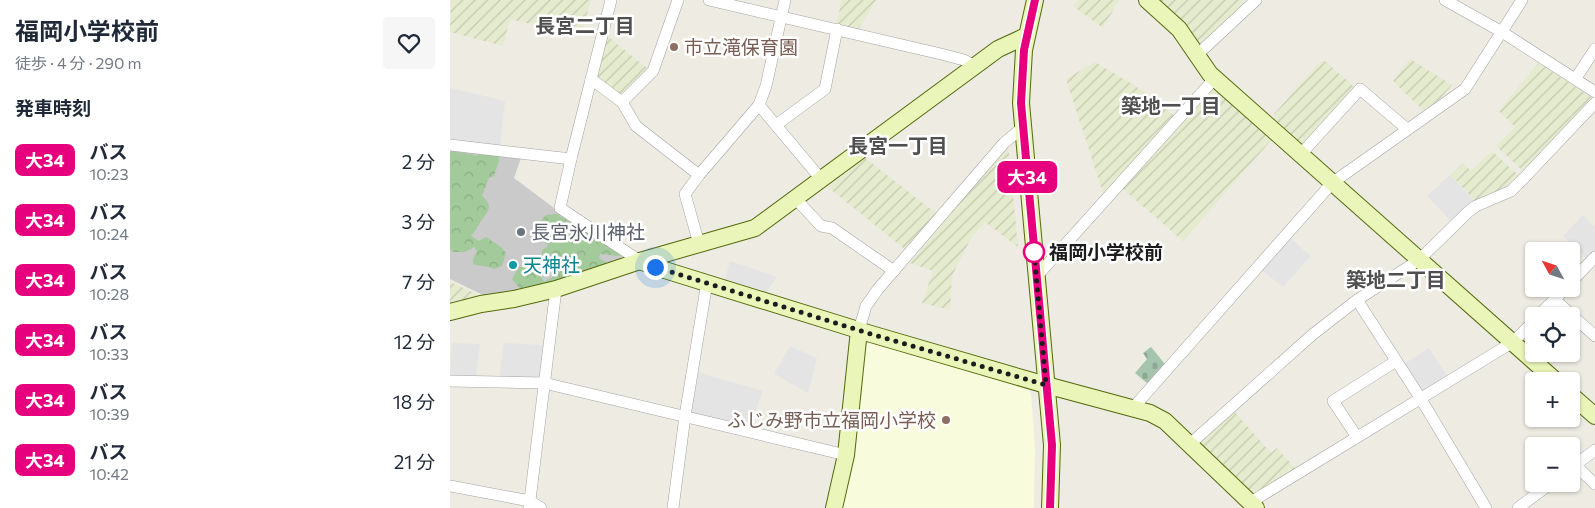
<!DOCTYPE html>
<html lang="ja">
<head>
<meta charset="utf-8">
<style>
  body { margin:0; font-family:Commissioner,"Noto Sans JP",sans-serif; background:#f6f6f7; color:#1f2937; height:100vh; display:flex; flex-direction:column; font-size:19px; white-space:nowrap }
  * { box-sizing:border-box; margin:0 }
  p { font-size:16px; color:#747a83 }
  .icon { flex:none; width:28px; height:28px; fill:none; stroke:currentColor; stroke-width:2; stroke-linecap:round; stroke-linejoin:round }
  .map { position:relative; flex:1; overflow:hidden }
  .details { display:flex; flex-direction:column; background:#fff; width:450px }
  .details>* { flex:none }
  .badge { padding:0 10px; border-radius:8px; font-size:18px; line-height:32px }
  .needle { width:32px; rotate:310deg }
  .fabs { position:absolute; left:1075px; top:242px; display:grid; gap:10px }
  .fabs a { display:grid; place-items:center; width:55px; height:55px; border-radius:5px; background:#fff; box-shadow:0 1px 4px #0004; font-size:25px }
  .you { position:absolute; width:25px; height:25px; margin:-12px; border:4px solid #fff; border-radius:50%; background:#1a73e8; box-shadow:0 0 0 8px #1a73e833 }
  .map>.badge { position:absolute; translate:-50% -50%; box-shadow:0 0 0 2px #fff }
  h2 { padding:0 15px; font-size:19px; line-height:45px }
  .round { display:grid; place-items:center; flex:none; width:52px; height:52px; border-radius:5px; background:#f6f6f7 }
  .overview { display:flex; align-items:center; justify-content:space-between; height:85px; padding:0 15px }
  h1 { font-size:24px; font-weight:700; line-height:38px }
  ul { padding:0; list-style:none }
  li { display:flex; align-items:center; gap:15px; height:60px; padding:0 15px }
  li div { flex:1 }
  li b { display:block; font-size:19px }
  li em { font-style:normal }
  li .badge { min-width:55px; font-weight:700; text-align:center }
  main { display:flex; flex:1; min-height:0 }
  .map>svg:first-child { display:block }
  .education { fill:#f8fcdc }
  .religious { fill:#cacaca }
  .farmland { fill:url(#farmland-furrows) }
  .forest { fill:url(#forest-crowns) }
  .cemetery { fill:url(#cemetery-stones) }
  .parking { fill:#e4e4e4 }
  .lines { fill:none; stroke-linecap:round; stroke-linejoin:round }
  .street-casing { stroke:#a3a3a3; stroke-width:12 }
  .secondary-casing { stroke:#546a0c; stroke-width:18 }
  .street { stroke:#fff; stroke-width:11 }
  .secondary { stroke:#eaf5b9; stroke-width:16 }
  .line-casing { stroke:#fff; stroke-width:11 }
  .line { stroke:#e6007e; stroke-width:8 }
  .walk { stroke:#1c1c1c; stroke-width:5; stroke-dasharray:0 9 }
  .education-dot { fill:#8d6e63; stroke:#fff; stroke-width:2 }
  .worship-dot { fill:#6b7280; stroke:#fff; stroke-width:2 }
  .stop-dot { fill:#fff; stroke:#e6007e; stroke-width:2.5 }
  .culture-dot { fill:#0f9aa8; stroke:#fff; stroke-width:2 }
  .labels { text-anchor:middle; stroke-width:5; stroke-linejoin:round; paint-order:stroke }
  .education-label { font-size:19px; fill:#785e54; stroke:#fff; text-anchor:start }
  .worship-label { font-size:19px; fill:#5b616d; stroke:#fff; text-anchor:start }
  .stop-label { font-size:19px; font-weight:bold; fill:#1c1c1c; stroke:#fff; text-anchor:start }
  .culture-label { font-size:19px; fill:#0d838f; stroke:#fff; text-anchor:start }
  .neighbourhood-label { font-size:20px; font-weight:bold; fill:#4f4f4f; stroke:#fff }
</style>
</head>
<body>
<main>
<section class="details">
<div class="overview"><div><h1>福岡小学校前</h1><p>徒歩 · 4 分 · 290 m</p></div><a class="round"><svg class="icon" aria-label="heart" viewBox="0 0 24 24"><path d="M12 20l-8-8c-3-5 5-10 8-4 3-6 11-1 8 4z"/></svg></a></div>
<h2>発車時刻</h2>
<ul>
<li><span class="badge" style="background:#e6007e;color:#fff">大34</span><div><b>バス</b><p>10:23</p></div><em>2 分</em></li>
<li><span class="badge" style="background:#e6007e;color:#fff">大34</span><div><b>バス</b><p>10:24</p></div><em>3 分</em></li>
<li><span class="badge" style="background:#e6007e;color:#fff">大34</span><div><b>バス</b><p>10:28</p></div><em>7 分</em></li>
<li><span class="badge" style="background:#e6007e;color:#fff">大34</span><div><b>バス</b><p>10:33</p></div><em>12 分</em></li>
<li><span class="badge" style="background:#e6007e;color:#fff">大34</span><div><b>バス</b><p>10:39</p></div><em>18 分</em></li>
<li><span class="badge" style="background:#e6007e;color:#fff">大34</span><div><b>バス</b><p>10:42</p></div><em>21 分</em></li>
</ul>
</section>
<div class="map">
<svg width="1145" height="508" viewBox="0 0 1145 508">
  <defs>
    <pattern id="farmland-furrows" width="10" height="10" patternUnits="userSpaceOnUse" patternTransform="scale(1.25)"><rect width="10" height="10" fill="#e5ebce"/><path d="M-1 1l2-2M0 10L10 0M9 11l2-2" fill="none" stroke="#c4c9b0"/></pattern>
    <pattern id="forest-crowns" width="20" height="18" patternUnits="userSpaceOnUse" patternTransform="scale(1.25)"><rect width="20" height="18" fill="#a2ca9a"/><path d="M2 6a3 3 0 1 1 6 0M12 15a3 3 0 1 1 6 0" fill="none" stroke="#8bad84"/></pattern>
    <pattern id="cemetery-stones" width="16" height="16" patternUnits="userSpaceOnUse" patternTransform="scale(1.25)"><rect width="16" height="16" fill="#a5c4ae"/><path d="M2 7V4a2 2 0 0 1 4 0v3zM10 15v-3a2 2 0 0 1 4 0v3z" fill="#8da895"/></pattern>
  </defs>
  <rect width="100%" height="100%" fill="#edebe2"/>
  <path class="education" d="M 420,341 L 577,388 L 581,394 L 585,446 L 584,508 L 392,508 L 405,459 L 415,347 Z"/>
  <path class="religious" d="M 0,150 L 71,158 L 64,178 L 108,211 L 175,252 L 170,260 L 76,289 L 35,296 L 0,279 Z"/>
  <g class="farmland">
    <path d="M 1,0 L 141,0 L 131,36 L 60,19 L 53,46 L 0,32 Z"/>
    <path d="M 392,0 L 426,0 L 408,30 L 386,24 Z"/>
    <path d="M 628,0 L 669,0 L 653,28 L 623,6 Z"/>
    <path d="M 708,0 L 791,0 L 794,3 L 753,43 L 745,42 Z"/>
    <path d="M 156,35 L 198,69 L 174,93 L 168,94 L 148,78 L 146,75 Z"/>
    <path d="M 960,59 L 1002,85 L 991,98 L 974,111 L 943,81 Z"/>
    <path d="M 875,61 L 903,86 L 904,91 L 856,144 L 851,145 L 824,120 L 824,114 L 870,62 Z"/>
    <path d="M 645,62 L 684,85 L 726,117 L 654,196 L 616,79 Z"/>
    <path d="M 1088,63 L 1141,97 L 1141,100 L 1073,171 L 1046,146 L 1065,127 L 1049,111 Z"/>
    <path d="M 761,89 L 766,89 L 823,138 L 733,241 L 672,188 Z"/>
    <path d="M 558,144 L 568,247 L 535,222 L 521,238 L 502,276 L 500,310 L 472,303 L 483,271 L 460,263 Z"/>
    <path d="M 1042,151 L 1068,175 L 1052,190 L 1026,202 L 1001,175 L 1013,163 L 1021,171 Z"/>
    <path d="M 415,158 L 488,215 L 457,251 L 378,187 Z"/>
    <path d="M 0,282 L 27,294 L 26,298 L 0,304 Z"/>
    <path d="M 783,410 L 821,453 L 827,448 L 846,469 L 803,494 L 750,445 L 750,439 Z"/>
  </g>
  <g class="forest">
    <path d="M 0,151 L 26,155 L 42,154 L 48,155 L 49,161 L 44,176 L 39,178 L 32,196 C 44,206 38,211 31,221 C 28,226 25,231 21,236 L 29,241 L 36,237 L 51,247 L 56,253 L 52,266 L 44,269 C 37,265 31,267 23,264 L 23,259 L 27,251 L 24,247 L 15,252 L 3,252 L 0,249 Z"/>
    <path d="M 107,214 L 119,222 L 119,225 L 124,228 L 128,225 L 174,254 L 170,256 L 150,254 L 149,258 L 157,263 L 151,268 L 74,293 L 62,279 L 69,267 L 81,266 L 87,269 L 94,282 L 103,277 L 104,272 L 113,264 L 108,261 L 101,265 L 94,266 L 91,261 L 92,250 L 97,247 L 98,244 L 94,243 L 94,231 L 89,229 L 88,224 L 96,215 Z"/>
  </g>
  <path class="cemetery" d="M 701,347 L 715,364 L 698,384 L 685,373 L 697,359 L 693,353 Z"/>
  <g class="parking">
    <path d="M 0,88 L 55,101 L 50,146 L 0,141 Z"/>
    <path d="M 1000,175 L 1025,202 L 1002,222 L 977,196 Z"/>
    <path d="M 1133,215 L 1145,227 L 1145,250 L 1137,259 L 1113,236 Z"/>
    <path d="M 839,237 L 861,256 L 833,287 L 810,269 Z"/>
    <path d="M 280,261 L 327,277 L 317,292 L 275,279 Z"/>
    <path d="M 2,343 L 30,344 L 26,377 L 0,376 Z"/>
    <path d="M 54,343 L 95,345 L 92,375 L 88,378 L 49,377 Z"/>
    <path d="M 340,346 L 367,358 L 358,393 L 324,374 Z"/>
    <path d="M 979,348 L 997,376 L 971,392 L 954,364 Z"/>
    <path d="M 247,372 L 313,391 L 299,427 L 243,414 L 241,410 Z"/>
  </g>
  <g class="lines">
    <g class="street-casing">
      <g id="street">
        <path d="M 161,0 L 121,159 L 110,208 L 190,261"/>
        <path d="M 259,0 L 491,54 L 514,60 L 525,66"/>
        <path d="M 995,0 L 1052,32 L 1145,92"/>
        <path d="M 747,55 L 806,0"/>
        <path d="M 1126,78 L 1145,49"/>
        <path d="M 141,79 L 172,102 L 186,126 L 249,175"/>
        <path d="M 172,102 L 203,71 L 228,0"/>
        <path d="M 309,105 L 371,179"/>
        <path d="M 326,125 L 375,89 L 387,29"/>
        <path d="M 0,145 L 121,159"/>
        <path d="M 851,154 L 910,89 L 957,129"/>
        <path d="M 345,198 L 371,226 L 382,228 L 444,271"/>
        <path d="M 249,244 L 235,194 L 249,175 L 309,105 L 316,86 L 335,0"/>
        <path d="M 586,277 L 765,78"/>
        <path d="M 1121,282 L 1145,257"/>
        <path d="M 1104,299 L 1145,336"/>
        <path d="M 907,300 L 971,399 L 1036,508"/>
        <path d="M 1088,316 L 1115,289"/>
        <path d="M 409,330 L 416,306 L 428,289 L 554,143 L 572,128"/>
        <path d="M 0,381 L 94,383 L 396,455"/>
        <path d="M 683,408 L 882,183 L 1015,89 L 1072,0"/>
        <path d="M 907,437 L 883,401 L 946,361"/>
        <path d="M 740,444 L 862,335 L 907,300 L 969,260 L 1018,212 L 1026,206 L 1061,191 L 1074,178 L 1145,103"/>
        <path d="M 1125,465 L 1145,484"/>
        <path d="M 1121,468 L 1145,450"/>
        <path d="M 0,486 L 80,501 L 91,508"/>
        <path d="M 801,502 L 1063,342 L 1084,321"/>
        <path d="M 79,508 L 106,289"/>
        <path d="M 223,508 L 235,416 L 257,282"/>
        <path d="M 1068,508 L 1100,484"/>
      </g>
    </g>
    <g class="secondary-casing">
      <g id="secondary">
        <path d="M 585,0 L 574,50 L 571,103 L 602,445 L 600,508"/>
        <path d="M 697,0 L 729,29 L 760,74 L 1106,381"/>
        <path d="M 190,261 L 205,267 L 421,334 L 596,385 L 700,413 L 715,421 L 806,508"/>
        <path d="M 0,312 L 31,304 L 64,299 L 106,289 L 190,261 L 305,228 L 548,49 L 576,36"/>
        <path d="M 1121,395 L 1145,416"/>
        <path d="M 384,508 L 396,455 L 409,330"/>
      </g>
    </g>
    <use href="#street" class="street"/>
    <use href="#secondary" class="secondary"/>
  </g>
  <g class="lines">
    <g class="line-casing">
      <path id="line" d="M 585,0 L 574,50 L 571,103 L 602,445 L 600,508"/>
    </g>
    <use href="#line" class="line"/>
    <path class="walk" d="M 205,267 L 421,334 L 596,385 L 584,252"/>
  </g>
  <g class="education-dot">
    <circle cx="224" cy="47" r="5"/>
    <circle cx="496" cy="420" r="5"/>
  </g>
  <circle class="worship-dot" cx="71" cy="232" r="5"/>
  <circle class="stop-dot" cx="584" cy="252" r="10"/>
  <circle class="culture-dot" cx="63" cy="265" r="5"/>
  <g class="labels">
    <g class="education-label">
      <text x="234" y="54">市立滝保育園</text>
      <text x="486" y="427" text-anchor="end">ふじみ野市立福岡小学校</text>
    </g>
    <g class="worship-label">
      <text x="81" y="239">長宮氷川神社</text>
    </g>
    <g class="stop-label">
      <text x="599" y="259">福岡小学校前</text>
    </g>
    <g class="culture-label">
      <text x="73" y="272">天神社</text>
    </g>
    <g class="neighbourhood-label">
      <text x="135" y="33">長宮二丁目</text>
      <text x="721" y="113">築地一丁目</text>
      <text x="448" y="153">長宮一丁目</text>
      <text x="946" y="287">築地二丁目</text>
    </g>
  </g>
</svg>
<div class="fabs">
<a><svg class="needle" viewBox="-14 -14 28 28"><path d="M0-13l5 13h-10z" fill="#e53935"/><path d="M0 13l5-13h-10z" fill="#747a83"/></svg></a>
<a><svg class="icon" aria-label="locate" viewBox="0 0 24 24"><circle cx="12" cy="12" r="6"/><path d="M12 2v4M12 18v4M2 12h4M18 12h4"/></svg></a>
<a>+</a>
<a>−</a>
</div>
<div class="you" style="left:205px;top:267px"></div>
<b class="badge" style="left:577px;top:177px;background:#e6007e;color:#fff">大34</b>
</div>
</main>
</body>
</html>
